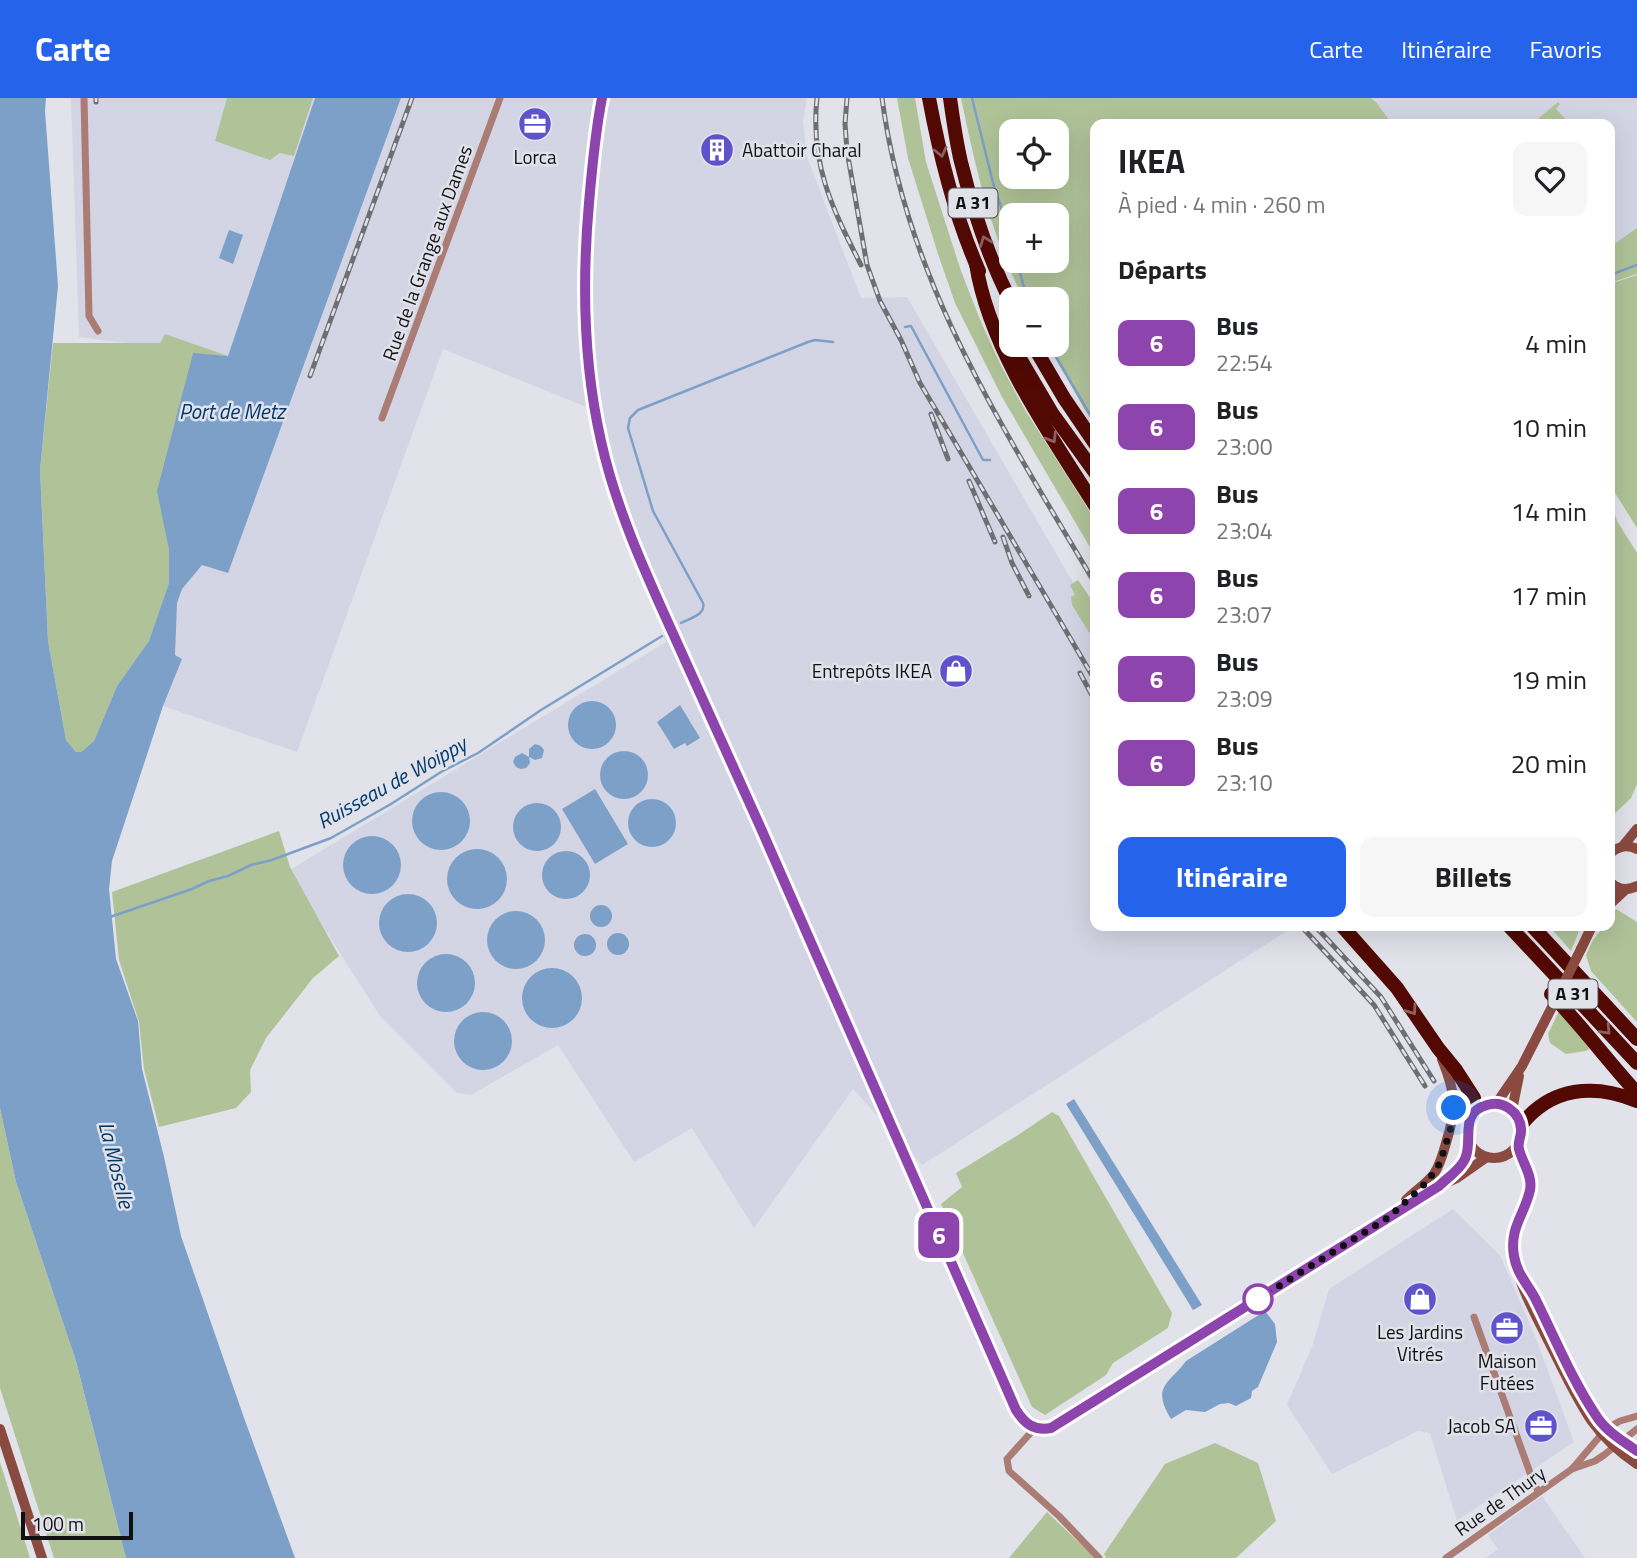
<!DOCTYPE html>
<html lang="fr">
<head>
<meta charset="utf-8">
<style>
  body { margin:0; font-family:"Titillium Web",sans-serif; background:#f6f6f6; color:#202124; height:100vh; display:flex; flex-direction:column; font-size:26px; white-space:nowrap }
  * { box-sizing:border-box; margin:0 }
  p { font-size:23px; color:#757577 }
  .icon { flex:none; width:38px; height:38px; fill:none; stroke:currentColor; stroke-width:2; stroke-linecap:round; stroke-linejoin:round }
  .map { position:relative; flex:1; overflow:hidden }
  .sheet { position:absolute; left:1090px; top:21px; width:525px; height:812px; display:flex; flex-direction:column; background:#fff; border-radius:14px; box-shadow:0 7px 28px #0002 }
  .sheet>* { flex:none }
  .badge { padding:0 14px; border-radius:10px; font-size:24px; line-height:46px }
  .buttons { position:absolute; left:999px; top:21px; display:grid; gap:14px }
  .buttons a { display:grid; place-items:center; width:70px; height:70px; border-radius:14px; background:#fff; box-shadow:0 7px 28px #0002; font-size:35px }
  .scale { position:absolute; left:21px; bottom:18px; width:112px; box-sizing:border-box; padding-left:7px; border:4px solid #111114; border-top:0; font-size:19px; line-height:24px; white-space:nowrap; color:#111114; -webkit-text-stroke:5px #e2e2ea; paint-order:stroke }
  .you { position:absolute; width:35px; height:35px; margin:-18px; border:5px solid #fff; border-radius:50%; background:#1a73e8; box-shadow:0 0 0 10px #1a73e833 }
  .map>.badge { position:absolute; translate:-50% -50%; box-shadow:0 0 0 4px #fff }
  h2 { padding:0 28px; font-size:26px; line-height:63px }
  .round { display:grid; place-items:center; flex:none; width:74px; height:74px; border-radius:14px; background:#f6f6f6 }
  .headline { display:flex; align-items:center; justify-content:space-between; height:119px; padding:0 28px }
  h1 { font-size:33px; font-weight:700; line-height:52px }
  .button { display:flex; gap:14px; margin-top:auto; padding:14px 28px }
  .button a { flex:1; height:80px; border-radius:14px; background:#2563eb; color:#fff; font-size:28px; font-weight:700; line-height:80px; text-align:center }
  .button a+a { background:#f6f6f6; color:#202124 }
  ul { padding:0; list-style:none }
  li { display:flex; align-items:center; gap:21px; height:84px; padding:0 28px }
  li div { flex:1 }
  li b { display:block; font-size:26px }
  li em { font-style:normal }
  li .badge { min-width:77px; font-weight:700; text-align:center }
  header { display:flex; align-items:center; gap:42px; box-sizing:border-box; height:98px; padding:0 35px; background:#2563eb; color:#fff }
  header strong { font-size:33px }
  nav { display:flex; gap:38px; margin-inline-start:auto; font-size:24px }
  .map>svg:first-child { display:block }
  .built { fill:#d4d5e4 }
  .green { fill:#b0c398; fill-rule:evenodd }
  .water { fill:#7da0c8 }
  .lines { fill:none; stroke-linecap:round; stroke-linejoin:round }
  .stream { stroke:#7da0c8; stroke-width:2.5 }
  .street { stroke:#aa7c74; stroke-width:7 }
  .secondary { stroke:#8a4a40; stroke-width:10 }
  .highway { stroke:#520904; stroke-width:14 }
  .rail-casing { stroke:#6e6e73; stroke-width:5 }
  .rail { stroke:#e2e2ea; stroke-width:2.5; stroke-dasharray:8; stroke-linecap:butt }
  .secondary-bridge { stroke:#8a4a40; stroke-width:10 }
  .oneway { stroke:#8c6060 }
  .line-casing { stroke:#fff; stroke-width:16 }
  .line { stroke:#8e44ad; stroke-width:10 }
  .walk { stroke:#111114; stroke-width:7; stroke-dasharray:0 12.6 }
  .stop-dot { fill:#fff; stroke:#8e44ad; stroke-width:3.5 }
  .labels { text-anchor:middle; stroke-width:5; stroke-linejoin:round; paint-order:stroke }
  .shield { fill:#e2e2ea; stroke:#505054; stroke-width:2 }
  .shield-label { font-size:18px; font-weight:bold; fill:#111114 }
  .poi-label { font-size:19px; fill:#111114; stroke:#e2e2ea }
  .street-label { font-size:19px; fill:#111114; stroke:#e2e2ea }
  .water-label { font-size:21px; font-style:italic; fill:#033a6c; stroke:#e2e2ea }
</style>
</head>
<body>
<header>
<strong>Carte</strong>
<nav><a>Carte</a><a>Itinéraire</a><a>Favoris</a></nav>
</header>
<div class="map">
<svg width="1637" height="1460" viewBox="0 0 1637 1460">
  <rect width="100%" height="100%" fill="#e2e2ea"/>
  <g class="built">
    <path d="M 71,0 L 807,0 L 803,24 L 807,59 L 861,200 L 907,199 L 1068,476 L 1095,519 L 1096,828 L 1293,829 L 922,1067 L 853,991 L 754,1130 L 692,1030 L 634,1064 L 558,947 L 471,997 L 457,995 L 380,918 L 288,773 L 666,544 L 594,312 L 443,251 L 297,654 L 163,608 L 117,588 L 189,253 L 79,239 Z"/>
    <path d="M 1348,0 L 1637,0 L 1637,176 L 1610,185 L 1610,26 L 1379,26 Z"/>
    <path d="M 1453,1111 L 1500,1157 L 1537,1243 L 1574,1344 L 1457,1423 L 1430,1335 L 1418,1333 L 1332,1376 L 1287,1307 L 1313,1246 L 1329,1191 Z"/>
    <path d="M 1542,1398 L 1585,1460 L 1485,1460 L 1498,1451 L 1488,1437 Z"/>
  </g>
  <g class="green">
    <path d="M 227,0 L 313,0 L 294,58 L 280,55 L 270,62 L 215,43 Z"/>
    <path d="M 897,0 L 915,0 L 926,64 L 961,173 L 981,224 L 999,264 L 1025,312 L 1095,422 L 1095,458 L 1002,299 L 955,205 L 938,156 L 908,60 Z"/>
    <path d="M 961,0 L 1371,0 L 1376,4 L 1392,26 L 1096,26 L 1095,327 L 1085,312 L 1048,247 L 1057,247 L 1057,201 L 1024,201 C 991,139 975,68 961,0 ZM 1057,33 L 1057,79 L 1012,79 L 1012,33 ZM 1057,117 L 1057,163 L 1012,163 L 1012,117 Z"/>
    <path d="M 1558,4 L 1560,6 L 1556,11 L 1570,26 L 1532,26 Z"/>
    <path d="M 1637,130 L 1637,176 L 1610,185 L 1610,149 Z"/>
    <path d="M 1637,177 L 1637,430 L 1610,387 L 1610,186 Z"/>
    <path d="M 165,236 L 228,258 L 193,256 L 158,393 L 169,452 L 169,485 L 149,543 L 117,588 L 94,643 L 81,654 L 76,654 L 66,642 L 48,543 L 40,372 L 53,245 L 160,245 Z"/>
    <path d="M 1610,403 L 1617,423 L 1637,455 L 1637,686 L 1631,700 L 1610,720 Z"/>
    <path d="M 1078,482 L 1095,507 L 1095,544 L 1072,507 L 1071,499 L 1075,497 L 1070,487 Z"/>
    <path d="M 279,733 L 290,769 L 339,858 L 313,880 L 266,940 L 250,972 L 251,994 L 236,1010 L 159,1029 L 144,971 L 139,924 L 119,862 L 112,794 Z"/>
    <path d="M 1616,811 L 1637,824 L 1637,924 L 1591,873 L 1586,857 L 1593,842 L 1604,828 L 1610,828 L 1610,819 Z"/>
    <path d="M 1549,828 L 1579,828 L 1578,836 L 1571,853 Z"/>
    <path d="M 1560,911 L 1585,939 L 1589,951 L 1586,953 L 1566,956 L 1550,945 L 1548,936 Z"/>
    <path d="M 0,1010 L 16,1084 L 76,1263 L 126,1460 L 54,1460 L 0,1290 Z"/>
    <path d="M 1052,1014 L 1059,1018 L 1172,1215 L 1168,1230 L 1113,1265 L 1106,1277 L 1045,1317 L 1032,1309 L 941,1106 L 962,1089 L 956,1075 L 1018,1037 Z"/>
    <path d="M 1215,1345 L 1258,1365 L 1276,1423 L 1236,1460 L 1106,1460 L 1104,1456 L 1165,1366 Z"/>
    <path d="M 0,1364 L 30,1460 L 0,1460 Z"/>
    <path d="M 1047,1414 L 1091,1456 L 1094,1460 L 1009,1460 Z"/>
  </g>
  <g class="water">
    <path d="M 0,0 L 46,0 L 45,13 L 58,188 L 40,372 L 48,543 L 66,642 L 76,654 L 81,654 L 94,643 L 117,588 L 149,543 L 169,485 L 169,452 L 157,393 L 193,255 L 228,258 L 315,0 L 401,0 L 228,475 L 202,467 L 182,491 L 177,505 L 175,557 L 182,561 L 163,608 L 112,763 L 109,791 L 116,861 L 138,923 L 142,971 L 164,1059 L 181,1138 L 243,1317 L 295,1460 L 126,1460 L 76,1263 L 16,1084 L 0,1010 Z"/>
    <path d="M 229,132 L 243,137 L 233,166 L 219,160 Z"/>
    <circle cx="592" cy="627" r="24"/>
    <path d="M 680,607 L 700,640 L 687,648 L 685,645 L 674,651 L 657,624 Z"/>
    <path d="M 535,646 L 541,648 L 544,652 L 542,660 L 535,662 L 529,659 L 530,665 L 526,670 L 521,671 L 516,669 L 513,664 L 515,659 L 522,655 L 529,659 L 529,651 Z"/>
    <circle cx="624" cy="677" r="24"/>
    <path d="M 595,691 L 628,746 L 595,766 L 562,711 Z"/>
    <circle cx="441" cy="723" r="29"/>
    <circle cx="652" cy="725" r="24"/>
    <circle cx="537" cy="729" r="24"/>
    <circle cx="372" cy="767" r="29"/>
    <circle cx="477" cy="781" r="30"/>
    <circle cx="566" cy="777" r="24"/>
    <circle cx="408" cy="825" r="29"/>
    <circle cx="601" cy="818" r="11"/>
    <circle cx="516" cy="842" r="29"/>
    <circle cx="618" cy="846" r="11"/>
    <circle cx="585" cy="847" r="11"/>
    <circle cx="446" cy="885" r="29"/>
    <circle cx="552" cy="900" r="30"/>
    <circle cx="483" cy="943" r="29"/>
    <path d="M 1074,1001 L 1202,1207 L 1193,1212 L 1066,1006 Z"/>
    <path d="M 1265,1213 L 1275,1226 L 1277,1244 L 1258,1289 L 1252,1293 L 1251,1300 L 1236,1308 L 1229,1305 L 1220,1306 L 1205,1314 L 1186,1312 L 1171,1321 C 1151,1288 1169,1286 1186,1263 Z"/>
  </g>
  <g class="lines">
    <g class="stream">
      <path d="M 972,0 L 993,85 L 1012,142"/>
      <path d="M 1017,163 L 1027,201"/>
      <path d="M 1610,177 L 1637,167"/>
      <path d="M 905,229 L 911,228 L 983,362 L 990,362"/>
      <path d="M 1049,247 L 1096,327"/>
      <path d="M 681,525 C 690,520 706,517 703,505 L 653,413 L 628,330 L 630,320 L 638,312 L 808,244 L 815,242 L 833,244"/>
      <path d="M 110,819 L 192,791 L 209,783 L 228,778 L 251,767 L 272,762 L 331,740 L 391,706 L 441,674 L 478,655 L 541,612 L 662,538"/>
    </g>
    <g class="street">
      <path d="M 84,0 L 89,218 L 98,233"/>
      <path d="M 382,320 L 500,0"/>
      <path d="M 1474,1219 L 1534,1386 L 1539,1394"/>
      <path d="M 1035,1330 L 1007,1361 L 1009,1373 L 1059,1418 L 1099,1460"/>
      <path d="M 1572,1371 L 1595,1363 L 1604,1357 L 1637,1331"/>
      <path d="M 1446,1460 L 1572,1371 L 1607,1330 L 1620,1323 L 1637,1318"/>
    </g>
    <g class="secondary">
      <path d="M 602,0 C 581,108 577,235 601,343 C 616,412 646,476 675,540 C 703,602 731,664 759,726 C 846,920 931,1117 1016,1312 C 1025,1326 1034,1332 1051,1330 L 1439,1088 L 1457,1080 L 1487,1059"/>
      <path d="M 1623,748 L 1637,731"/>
      <path d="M 1610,755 C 1619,748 1627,746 1637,751"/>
      <path d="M 1610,784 C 1618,792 1627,793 1637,788"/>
      <path d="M 1610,806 L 1626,791"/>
      <path d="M 1581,851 L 1592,828"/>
      <path d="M 1496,1006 L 1522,968 L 1554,905"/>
      <circle cx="1494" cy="1033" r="27"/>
      <path d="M 1512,1012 L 1519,978"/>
      <path d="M 1517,1047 C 1521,1058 1529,1070 1531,1082 C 1534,1100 1512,1126 1513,1148 C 1515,1181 1534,1213 1548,1242 C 1562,1269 1574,1297 1591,1322 C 1604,1340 1619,1354 1637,1366"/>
      <path d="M 1447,1080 C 1462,1067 1466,1062 1469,1042"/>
      <path d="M 1406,1102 C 1415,1093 1426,1086 1434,1076 C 1440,1067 1443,1056 1446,1045 C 1457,1010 1456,995 1442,961"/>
      <path d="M 1602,1325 L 1610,1334 L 1637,1353"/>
      <path d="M 0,1331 L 42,1460"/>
    </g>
    <g class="highway">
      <path d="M 929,0 C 940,59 955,119 979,173"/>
      <path d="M 950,0 C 953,21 956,43 961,64 C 973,113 989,161 1012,206"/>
      <path d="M 976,166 C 989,250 1050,337 1096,409"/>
      <path d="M 1012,247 L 1052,315 L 1096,376"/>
      <path d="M 1033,247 L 1064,300 L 1096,347"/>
      <path d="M 1342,828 L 1397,890 L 1438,950 L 1456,972 L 1474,1000 L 1475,1009 L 1473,1016"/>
      <path d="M 1509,828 L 1637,965"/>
      <path d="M 1532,828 L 1637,941"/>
      <path d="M 1551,896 C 1582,928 1607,962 1637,995"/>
      <path d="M 1521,1027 C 1551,989 1594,985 1637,1003"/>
    </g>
    <g class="rail-casing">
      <g id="rail">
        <path d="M 817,0 C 810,66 832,110 861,167"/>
        <path d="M 847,0 L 845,26 L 847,53 L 867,167 L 880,203 L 901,242 L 920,285 L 1096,584"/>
        <path d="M 882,0 C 906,184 1004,331 1096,487"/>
        <path d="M 96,4 L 96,0"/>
        <path d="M 310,278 L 412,0"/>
        <path d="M 931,316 L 948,361"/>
        <path d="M 969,383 L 995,444"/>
        <path d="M 1003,439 L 1012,465 L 1029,498"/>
        <path d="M 1080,575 L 1094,601"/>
        <path d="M 1301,828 L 1374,907 L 1425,988"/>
        <path d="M 1315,828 L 1381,899 L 1434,983"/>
      </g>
    </g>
    <use href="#rail" class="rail"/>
    <path class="secondary-bridge" d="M 1554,905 L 1581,851"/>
  </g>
  <defs><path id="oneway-chevron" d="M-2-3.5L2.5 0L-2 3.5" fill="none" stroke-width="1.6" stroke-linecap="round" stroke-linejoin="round" transform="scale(1.75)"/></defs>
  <g class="oneway">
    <use href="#oneway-chevron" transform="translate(941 54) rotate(77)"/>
    <use href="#oneway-chevron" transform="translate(985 143) rotate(-111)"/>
    <use href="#oneway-chevron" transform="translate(1052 340) rotate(59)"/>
    <use href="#oneway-chevron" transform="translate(1412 912) rotate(55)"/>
    <use href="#oneway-chevron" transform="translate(1606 932) rotate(47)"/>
  </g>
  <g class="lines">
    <g class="line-casing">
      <path id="line" d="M 602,0 C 595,35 592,70 589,105 C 582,184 583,264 601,343 C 616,411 646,476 675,540 C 703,602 731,664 759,726 C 846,920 931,1116 1016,1312 C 1025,1326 1034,1333 1051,1330 L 1439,1088 C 1447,1080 1460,1072 1465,1061 C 1474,1042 1458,1015 1487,1007 C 1503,1002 1520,1014 1521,1031 C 1522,1038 1517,1044 1519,1051 C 1522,1064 1533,1078 1530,1092 C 1525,1116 1509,1130 1514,1158 C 1517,1176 1527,1185 1535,1200 C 1555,1240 1572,1282 1597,1319 C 1607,1334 1623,1343 1637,1353"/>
    </g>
    <use href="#line" class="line"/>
    <path class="walk" d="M 1258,1201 L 1389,1119 L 1428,1083 L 1440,1065 L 1452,1026 L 1454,1010"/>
  </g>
  <defs>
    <g id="office-disc" transform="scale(1.75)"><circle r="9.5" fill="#5e53cb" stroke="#e2e2ea"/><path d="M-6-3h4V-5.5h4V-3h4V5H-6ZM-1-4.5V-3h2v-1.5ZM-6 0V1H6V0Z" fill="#fff"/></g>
    <g id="building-disc" transform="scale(1.75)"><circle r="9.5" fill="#5e53cb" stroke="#e2e2ea"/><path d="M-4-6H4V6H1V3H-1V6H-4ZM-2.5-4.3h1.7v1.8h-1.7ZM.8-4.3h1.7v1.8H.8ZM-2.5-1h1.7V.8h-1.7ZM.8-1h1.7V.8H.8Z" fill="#fff"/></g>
    <g id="shop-disc" transform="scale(1.75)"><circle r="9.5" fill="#5e53cb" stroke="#e2e2ea"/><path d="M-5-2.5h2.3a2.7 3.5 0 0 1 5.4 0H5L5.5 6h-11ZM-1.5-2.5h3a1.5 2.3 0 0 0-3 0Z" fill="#fff"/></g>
  </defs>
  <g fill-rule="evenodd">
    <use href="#office-disc" x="535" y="26"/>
    <use href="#building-disc" x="717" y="52"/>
    <use href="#shop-disc" x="956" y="573"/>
    <use href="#shop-disc" x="1420" y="1201"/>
    <use href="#office-disc" x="1507" y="1230"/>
    <use href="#office-disc" x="1541" y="1328"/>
  </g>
  <circle class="stop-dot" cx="1258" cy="1201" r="14"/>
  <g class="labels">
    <g class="shield">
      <rect x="948.5" y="90.5" width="49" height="29" rx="5"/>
      <rect x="1548.5" y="881.5" width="49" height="29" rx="5"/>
    </g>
    <g class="shield-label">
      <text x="973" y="111">A 31</text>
      <text x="1573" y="902">A 31</text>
    </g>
    <g class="poi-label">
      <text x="742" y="59" text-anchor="start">Abattoir Charal</text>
      <text x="535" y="66">Lorca</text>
      <text x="932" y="580" text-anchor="end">Entrepôts IKEA</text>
      <text x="1420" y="1241">Les Jardins<tspan x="1420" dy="22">Vitrés</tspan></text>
      <text x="1507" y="1270">Maison<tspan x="1507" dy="22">Futées</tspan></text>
      <text x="1516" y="1335" text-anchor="end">Jacob SA</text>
    </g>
    <g class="street-label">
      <text transform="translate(427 155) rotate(-70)" y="7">Rue de la Grange aux Dames</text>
      <text transform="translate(1500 1403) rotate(-35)" y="7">Rue de Thury</text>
    </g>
    <g class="water-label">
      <text x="232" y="321">Port de Metz</text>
      <text transform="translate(392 685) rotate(-29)" y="7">Ruisseau de Woippy</text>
      <text transform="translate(116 1067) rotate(76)" y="7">La Moselle</text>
    </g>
  </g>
</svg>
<div class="buttons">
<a><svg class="icon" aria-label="locate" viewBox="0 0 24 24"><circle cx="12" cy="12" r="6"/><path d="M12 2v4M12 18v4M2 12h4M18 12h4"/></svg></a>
<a>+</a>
<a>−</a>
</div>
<div class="scale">100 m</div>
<div class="you" style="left:1454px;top:1010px"></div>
<b class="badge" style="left:939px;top:1137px;background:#8e44ad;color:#fff">6</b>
<section class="sheet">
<div class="headline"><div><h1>IKEA</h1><p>À pied · 4 min · 260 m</p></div><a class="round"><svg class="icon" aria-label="heart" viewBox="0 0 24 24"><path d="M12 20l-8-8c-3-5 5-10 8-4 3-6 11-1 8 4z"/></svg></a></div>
<h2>Départs</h2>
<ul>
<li><span class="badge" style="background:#8e44ad;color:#fff">6</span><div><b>Bus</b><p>22:54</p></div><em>4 min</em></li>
<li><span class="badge" style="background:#8e44ad;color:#fff">6</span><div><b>Bus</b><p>23:00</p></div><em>10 min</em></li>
<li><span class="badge" style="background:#8e44ad;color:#fff">6</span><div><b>Bus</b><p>23:04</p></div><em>14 min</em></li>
<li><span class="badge" style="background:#8e44ad;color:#fff">6</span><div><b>Bus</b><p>23:07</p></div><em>17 min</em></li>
<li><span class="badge" style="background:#8e44ad;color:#fff">6</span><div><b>Bus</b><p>23:09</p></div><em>19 min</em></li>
<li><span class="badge" style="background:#8e44ad;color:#fff">6</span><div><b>Bus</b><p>23:10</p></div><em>20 min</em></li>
</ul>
<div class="button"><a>Itinéraire</a><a>Billets</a></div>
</section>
</div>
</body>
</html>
